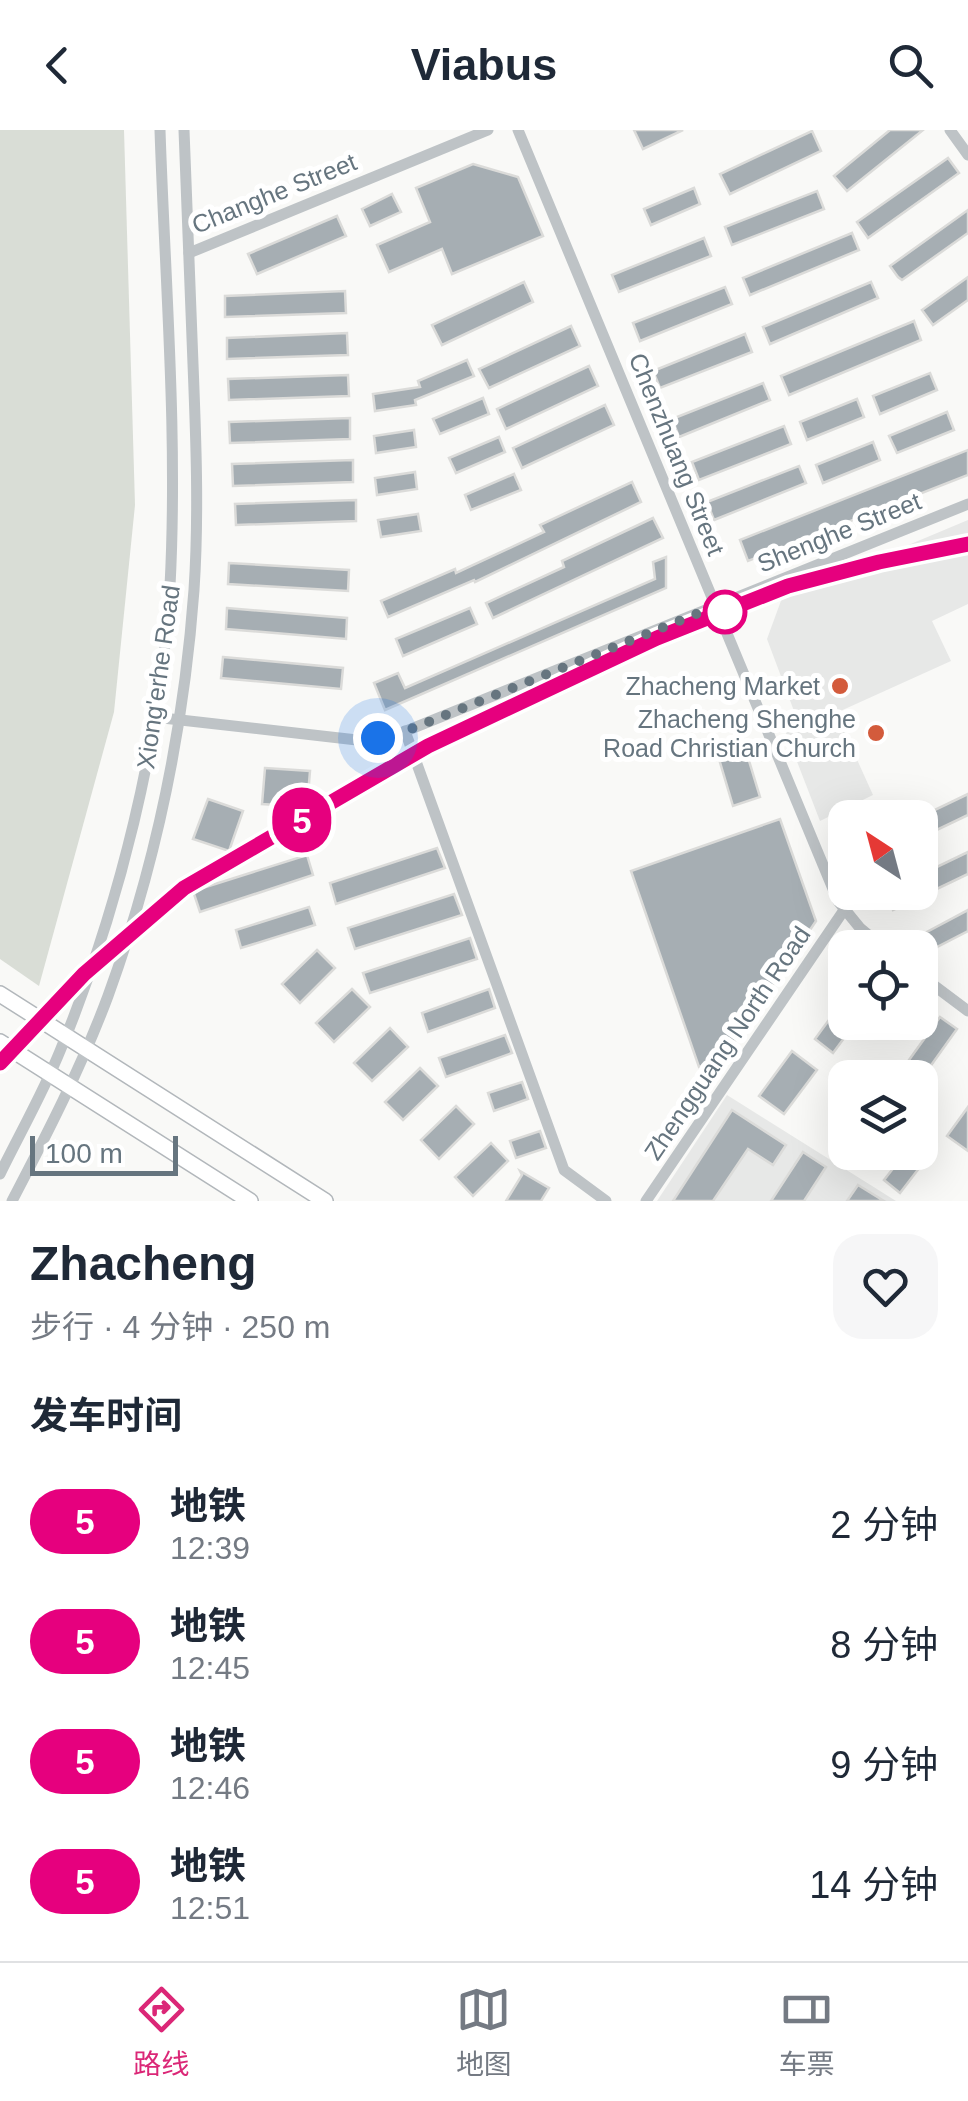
<!DOCTYPE html>
<html lang="zh">
<head>
<meta charset="utf-8">
<style>
  body { margin:0; font-family:Arial,"Noto Sans SC",sans-serif; background:#f6f6f7; color:#1f2937; height:100vh; display:flex; flex-direction:column; font-size:38px; white-space:nowrap }
  * { box-sizing:border-box; margin:0 }
  p { font-size:32px; color:#747a83 }
  .icon { flex:none; width:55px; height:55px; fill:none; stroke:currentColor; stroke-width:2; stroke-linecap:round; stroke-linejoin:round }
  .map { position:relative; height:1071px; overflow:hidden }
  .drawer { display:flex; flex-direction:column; background:#fff; flex:1 }
  .drawer>* { flex:none }
  .badge { padding:0 20px; border-radius:32px; font-size:35px; line-height:65px }
  .needle { width:65px; rotate:324deg }
  .controls { position:absolute; left:828px; top:670px; display:grid; gap:20px }
  .controls a { display:grid; place-items:center; width:110px; height:110px; border-radius:20px; background:#fff; box-shadow:0 10px 40px #0002; font-size:50px }
  .scale { position:absolute; left:30px; bottom:25px; width:148px; box-sizing:border-box; padding-left:10px; border:5px solid #66757f; border-top:0; font-size:28px; line-height:35px; white-space:nowrap; color:#66757f; -webkit-text-stroke:8px #fff; paint-order:stroke }
  .you { position:absolute; width:50px; height:50px; margin:-25px; border:8px solid #fff; border-radius:50%; background:#1a73e8; box-shadow:0 0 0 15px #1a73e833 }
  .map>.badge { position:absolute; translate:-50% -50%; box-shadow:0 0 0 5px #fff }
  h2 { padding:0 30px; font-size:38px; line-height:90px }
  .round { display:grid; place-items:center; flex:none; width:105px; height:105px; border-radius:30px; background:#f6f6f7 }
  .overview { display:flex; align-items:center; justify-content:space-between; height:170px; padding:0 30px }
  h1 { font-size:48px; font-weight:700; line-height:75px }
  ul { padding:0; list-style:none }
  li { display:flex; align-items:center; gap:30px; height:120px; padding:0 30px }
  li div { flex:1 }
  li b { display:block; font-size:38px }
  li em { font-style:normal }
  li .badge { min-width:110px; font-weight:700; text-align:center }
  header { display:flex; justify-content:space-between; align-items:center; height:130px; padding:0 30px; background:#fff; font-size:45px; font-weight:700 }
  .tab-bar { display:flex; justify-content:space-around; align-items:center; height:140px; border-top:2px solid #e0e1e3; background:#fff; font-size:28px; color:#747a83 }
  .tab-bar a { display:grid; justify-items:center; gap:5px }
  .tab-bar .on { color:#db2777 }
  .map>svg:first-child { display:block }
  .built { fill:#e7e8e7 }
  .green { fill:#d9ddd6 }
  .building { fill:#a6aeb3; stroke:#dbdbd9; stroke-width:2.5 }
  .lines { fill:none; stroke-linecap:round; stroke-linejoin:round }
  .major-casing { stroke:#b2b7bb; stroke-width:18 }
  .minor { stroke:#bec3c6; stroke-width:11 }
  .major { stroke:#fff; stroke-width:15 }
  .line-casing { stroke:#fff; stroke-width:22 }
  .line { stroke:#e6007e; stroke-width:15 }
  .walk { stroke:#66757f; stroke-width:10; stroke-dasharray:0 18 }
  .stop-dot { fill:#fff; stroke:#e6007e; stroke-width:5 }
  .poi-dot { fill:#d35b3c; stroke:#fff; stroke-width:4 }
  .labels { text-anchor:middle; stroke-width:10; stroke-linejoin:round; paint-order:stroke }
  .street-label { font-size:25px; fill:#66757f; stroke:#fff }
  .poi-label { font-size:25px; fill:#66757f; stroke:#fff; text-anchor:end }
</style>
</head>
<body>
<header><svg class="icon" aria-label="back" viewBox="0 0 24 24"><path d="M15 5l-7 7 7 7"/></svg>Viabus<svg class="icon" aria-label="search" viewBox="0 0 24 24"><circle cx="10" cy="10" r="6"/><path d="M15 15l6 6"/></svg></header>
<div class="map">
<svg width="968" height="1071" viewBox="0 0 968 1071">
  <rect width="100%" height="100%" fill="#f9f9f7"/>
  <g class="built">
    <path d="M 968,390 L 968,474 L 932,491 L 951,531 L 836,583 L 873,665 L 820,691 L 779,585 L 794,581 L 767,509 L 782,468 Z"/>
    <path d="M 727,965 L 896,1071 L 657,1071 Z"/>
  </g>
  <path class="green" d="M 0,0 L 124,0 L 135,375 L 114,582 L 39,856 L 0,829 Z"/>
  <g class="building">
    <path d="M 634,0 L 683,0 L 643,19 Z"/>
    <path d="M 890,0 L 923,0 L 847,61 L 834,46 Z"/>
    <path d="M 812,1 L 821,21 L 730,64 L 720,44 Z"/>
    <path d="M 948,28 L 959,43 L 868,108 L 857,92 Z"/>
    <path d="M 473,34 L 518,47 L 543,106 L 452,144 L 442,119 L 389,142 L 377,115 L 430,92 L 416,58 Z"/>
    <path d="M 694,58 L 700,74 L 651,95 L 644,79 Z"/>
    <path d="M 817,61 L 824,79 L 732,115 L 725,97 Z"/>
    <path d="M 392,64 L 401,82 L 370,96 L 362,79 Z"/>
    <path d="M 968,80 L 968,103 L 902,150 L 898,147 L 890,136 Z"/>
    <path d="M 337,86 L 346,106 L 257,144 L 248,124 Z"/>
    <path d="M 852,103 L 859,120 L 750,165 L 743,148 Z"/>
    <path d="M 704,108 L 711,126 L 619,162 L 612,145 Z"/>
    <path d="M 968,147 L 968,170 L 933,195 L 922,180 Z"/>
    <path d="M 524,152 L 533,172 L 442,215 L 432,195 Z"/>
    <path d="M 871,152 L 878,168 L 770,214 L 763,197 Z"/>
    <path d="M 725,157 L 732,174 L 640,211 L 633,193 Z"/>
    <path d="M 345,161 L 346,183 L 225,187 L 225,166 Z"/>
    <path d="M 914,191 L 921,210 L 789,265 L 781,246 Z"/>
    <path d="M 571,196 L 580,216 L 489,258 L 479,239 Z"/>
    <path d="M 347,203 L 348,225 L 227,229 L 227,208 Z"/>
    <path d="M 745,204 L 752,222 L 660,258 L 653,241 Z"/>
    <path d="M 467,230 L 474,246 L 415,270 L 416,275 L 375,281 L 373,264 L 420,257 L 418,251 Z"/>
    <path d="M 589,236 L 598,256 L 506,299 L 497,279 Z"/>
    <path d="M 930,243 L 937,260 L 880,284 L 873,266 Z"/>
    <path d="M 348,245 L 349,266 L 229,270 L 228,249 Z"/>
    <path d="M 763,253 L 770,270 L 679,307 L 672,289 Z"/>
    <path d="M 483,268 L 489,284 L 440,304 L 433,289 Z"/>
    <path d="M 857,269 L 864,287 L 807,310 L 800,292 Z"/>
    <path d="M 605,275 L 614,295 L 522,338 L 513,318 Z"/>
    <path d="M 947,282 L 954,300 L 897,323 L 889,306 Z"/>
    <path d="M 350,288 L 350,309 L 230,313 L 229,292 Z"/>
    <path d="M 784,296 L 791,314 L 699,350 L 692,332 Z"/>
    <path d="M 414,300 L 416,317 L 376,323 L 374,306 Z"/>
    <path d="M 499,307 L 505,322 L 456,343 L 449,328 Z"/>
    <path d="M 873,312 L 880,330 L 823,353 L 816,335 Z"/>
    <path d="M 968,320 L 968,345 L 748,431 L 740,410 Z"/>
    <path d="M 353,330 L 353,352 L 233,356 L 232,334 Z"/>
    <path d="M 799,336 L 806,353 L 714,390 L 707,372 Z"/>
    <path d="M 415,342 L 417,359 L 377,365 L 375,348 Z"/>
    <path d="M 514,344 L 521,360 L 471,380 L 465,365 Z"/>
    <path d="M 632,352 L 641,372 L 475,452 L 474,450 L 388,487 L 381,471 L 455,439 L 456,443 L 544,402 L 540,395 Z"/>
    <path d="M 356,370 L 356,391 L 236,395 L 235,374 Z"/>
    <path d="M 418,384 L 421,401 L 381,407 L 378,390 Z"/>
    <path d="M 653,388 L 663,408 L 493,488 L 486,473 L 564,437 L 562,431 Z"/>
    <path d="M 666,427 L 666,458 L 385,580 L 374,553 L 398,543 L 405,558 L 655,449 L 653,432 Z"/>
    <path d="M 229,433 L 349,440 L 348,461 L 228,454 Z"/>
    <path d="M 227,478 L 347,488 L 346,509 L 226,499 Z"/>
    <path d="M 470,478 L 477,494 L 403,526 L 396,509 Z"/>
    <path d="M 223,527 L 343,538 L 341,559 L 221,548 Z"/>
    <path d="M 743,611 L 760,667 L 733,676 L 716,619 Z"/>
    <path d="M 265,638 L 310,641 L 307,677 L 262,674 Z"/>
    <path d="M 968,664 L 968,685 L 920,708 L 920,687 Z"/>
    <path d="M 208,669 L 243,681 L 229,721 L 193,709 Z"/>
    <path d="M 780,689 L 816,791 L 723,929 L 699,937 L 631,741 Z"/>
    <path d="M 437,718 L 445,738 L 336,774 L 330,753 Z"/>
    <path d="M 968,722 L 968,744 L 893,780 L 885,762 L 920,762 L 920,745 Z"/>
    <path d="M 307,725 L 313,745 L 200,782 L 193,761 Z"/>
    <path d="M 454,764 L 462,785 L 355,819 L 348,798 Z"/>
    <path d="M 309,777 L 315,795 L 241,818 L 236,800 Z"/>
    <path d="M 968,780 L 968,801 L 933,819 L 925,803 Z"/>
    <path d="M 470,808 L 477,829 L 370,863 L 363,843 Z"/>
    <path d="M 317,820 L 335,838 L 300,873 L 282,854 Z"/>
    <path d="M 352,859 L 370,877 L 334,912 L 316,893 Z"/>
    <path d="M 489,859 L 495,878 L 428,902 L 422,883 Z"/>
    <path d="M 845,868 L 845,892 L 856,892 L 833,923 L 815,909 Z"/>
    <path d="M 940,887 L 957,899 L 922,948 L 896,948 Z"/>
    <path d="M 390,898 L 408,917 L 372,951 L 354,933 Z"/>
    <path d="M 505,905 L 512,923 L 446,947 L 439,928 Z"/>
    <path d="M 792,921 L 817,940 L 784,984 L 759,966 Z"/>
    <path d="M 420,938 L 438,956 L 403,990 L 385,972 Z"/>
    <path d="M 522,952 L 528,969 L 494,981 L 488,963 Z"/>
    <path d="M 456,976 L 474,994 L 439,1029 L 421,1010 Z"/>
    <path d="M 968,977 L 968,1021 L 947,1006 Z"/>
    <path d="M 732,980 L 786,1015 L 773,1035 L 748,1019 L 713,1071 L 673,1071 Z"/>
    <path d="M 540,1001 L 546,1018 L 516,1028 L 510,1011 Z"/>
    <path d="M 491,1013 L 508,1031 L 473,1066 L 455,1047 Z"/>
    <path d="M 920,1016 L 930,1024 L 900,1063 L 884,1050 L 906,1022 L 920,1022 Z"/>
    <path d="M 803,1022 L 826,1037 L 804,1071 L 771,1071 Z"/>
    <path d="M 520,1041 L 549,1058 L 541,1071 L 506,1071 L 522,1045 Z"/>
    <path d="M 858,1055 L 884,1071 L 847,1071 Z"/>
  </g>
  <g class="lines">
    <g class="major-casing">
      <g id="major">
        <path d="M 0,864 L 325,1071"/>
        <path d="M 0,912 L 250,1071"/>
      </g>
    </g>
    <g class="minor">
      <path d="M 518,0 L 838,771 L 860,798 L 884,818"/>
      <path d="M 950,0 L 968,25"/>
      <path d="M 189,123 L 488,0"/>
      <path d="M 154,587 L 357,610 L 396,605 L 968,374"/>
      <path d="M 405,601 L 564,1040 L 606,1071"/>
      <path d="M 920,845 L 968,881"/>
      <path d="M 0,1044 C 20,1003 43,963 60,921 C 119,779 161,609 170,456 C 178,304 165,152 160,0"/>
      <path d="M 12,1071 C 47,1004 82,936 108,866 C 155,737 184,597 194,460 C 199,385 196,309 193,234 C 190,156 187,78 184,0"/>
      <path d="M 646,1071 L 844,780"/>
    </g>
    <use href="#major" class="major"/>
  </g>
  <g class="lines">
    <g class="line-casing">
      <path id="line" d="M 0,933 L 84,844 L 184,758 L 428,616 L 657,508 L 788,456 L 879,432 L 968,414"/>
    </g>
    <use href="#line" class="line"/>
    <path class="walk" d="M 378,608 L 396,605 L 716,476 L 725,482"/>
  </g>
  <circle class="stop-dot" cx="725" cy="482" r="20"/>
  <g class="poi-dot">
    <circle cx="840" cy="556" r="10"/>
    <circle cx="876" cy="603" r="10"/>
  </g>
  <g class="labels">
    <g class="street-label">
      <text transform="translate(274 63) rotate(-22)" y="9">Changhe Street</text>
      <text transform="translate(677 324) rotate(68)" y="9">Chenzhuang Street</text>
      <text transform="translate(839 402) rotate(-22)" y="9">Shenghe Street</text>
      <text transform="translate(158 547) rotate(-82)" y="9">Xiong'erhe Road</text>
      <text transform="translate(727 913) rotate(-56)" y="9">Zhengguang North Road</text>
    </g>
    <g class="poi-label">
      <text x="820" y="565">Zhacheng Market</text>
      <text x="856" y="598">Zhacheng Shenghe<tspan x="856" dy="29">Road Christian Church</tspan></text>
    </g>
  </g>
</svg>
<div class="controls">
<a><svg class="needle" viewBox="-14 -14 28 28"><path d="M0-13l5 13h-10z" fill="#e53935"/><path d="M0 13l5-13h-10z" fill="#747a83"/></svg></a>
<a><svg class="icon" aria-label="locate" viewBox="0 0 24 24"><circle cx="12" cy="12" r="6"/><path d="M12 2v4M12 18v4M2 12h4M18 12h4"/></svg></a>
<a><svg class="icon" aria-label="layers" viewBox="0 0 24 24"><path d="M12 4l9 5-9 5-9-5zM3 14l9 5 9-5"/></svg></a>
</div>
<div class="scale">100 m</div>
<div class="you" style="left:378px;top:608px"></div>
<b class="badge" style="left:302px;top:690px;background:#e6007e;color:#fff">5</b>
</div>
<section class="drawer">
<div class="overview"><div><h1>Zhacheng</h1><p>步行 · 4 分钟 · 250 m</p></div><a class="round"><svg class="icon" aria-label="heart" viewBox="0 0 24 24"><path d="M12 20l-8-8c-3-5 5-10 8-4 3-6 11-1 8 4z"/></svg></a></div>
<h2>发车时间</h2>
<ul>
<li><span class="badge" style="background:#e6007e;color:#fff">5</span><div><b>地铁</b><p>12:39</p></div><em>2 分钟</em></li>
<li><span class="badge" style="background:#e6007e;color:#fff">5</span><div><b>地铁</b><p>12:45</p></div><em>8 分钟</em></li>
<li><span class="badge" style="background:#e6007e;color:#fff">5</span><div><b>地铁</b><p>12:46</p></div><em>9 分钟</em></li>
<li><span class="badge" style="background:#e6007e;color:#fff">5</span><div><b>地铁</b><p>12:51</p></div><em>14 分钟</em></li>
</ul>
</section>
<nav class="tab-bar">
<a class="on"><svg class="icon" aria-label="directions" viewBox="0 0 24 24"><path d="M12 3l9 9-9 9-9-9zM9 14v-3h6M13 9l2 2-2 2"/></svg>路线</a>
<a><svg class="icon" aria-label="map" viewBox="0 0 24 24"><path d="M3 6l6-2 6 2 6-2v14l-6 2-6-2-6 2zM9 4v14M15 6v14"/></svg>地图</a>
<a><svg class="icon" aria-label="tickets" viewBox="0 0 24 24"><path d="M3 7h18v10H3zM15 7v10"/></svg>车票</a>
</nav>
</body>
</html>
